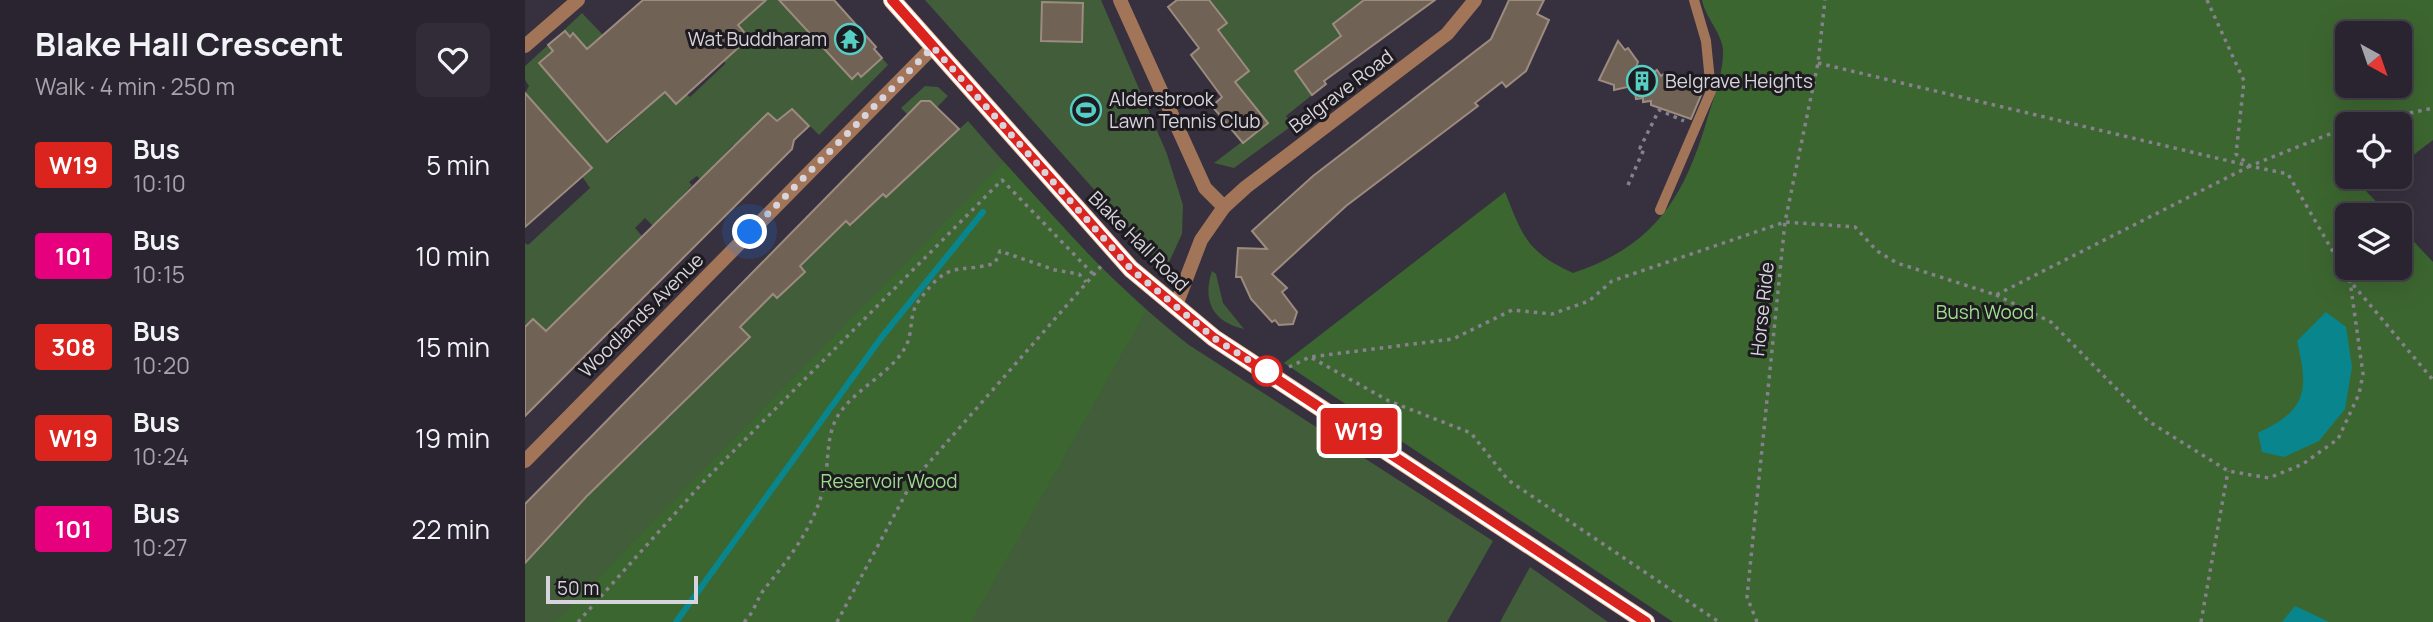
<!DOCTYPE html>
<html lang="en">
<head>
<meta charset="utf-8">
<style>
  body { margin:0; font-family:Manrope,sans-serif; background:#312c37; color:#f1f3f6; height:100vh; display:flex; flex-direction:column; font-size:26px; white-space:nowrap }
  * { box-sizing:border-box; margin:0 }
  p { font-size:23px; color:#a5a4aa }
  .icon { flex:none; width:38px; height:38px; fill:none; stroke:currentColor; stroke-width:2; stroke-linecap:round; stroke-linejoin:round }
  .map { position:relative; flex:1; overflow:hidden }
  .side { display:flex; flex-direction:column; background:#29242f; width:525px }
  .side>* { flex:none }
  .badge { padding:0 14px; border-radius:5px; font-size:24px; line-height:46px }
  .needle { width:46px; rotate:140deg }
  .buttons { position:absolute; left:1810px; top:21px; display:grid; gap:14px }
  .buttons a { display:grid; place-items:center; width:77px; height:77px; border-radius:10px; background:#29242f; box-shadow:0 7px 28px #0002,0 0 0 2px #45414b; font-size:35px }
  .scale { position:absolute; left:21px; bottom:18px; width:152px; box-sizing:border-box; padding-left:7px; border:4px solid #d8d4dd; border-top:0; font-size:19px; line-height:24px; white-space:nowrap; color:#d8d4dd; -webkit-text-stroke:5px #1d1a20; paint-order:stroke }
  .you { position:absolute; width:35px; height:35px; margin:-18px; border:5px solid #fff; border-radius:50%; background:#1a73e8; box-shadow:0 0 0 10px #1a73e833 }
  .map>.badge { position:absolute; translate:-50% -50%; box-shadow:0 0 0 4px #fff }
  .round { display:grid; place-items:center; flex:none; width:74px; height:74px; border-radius:10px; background:#312c37 }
  .head { display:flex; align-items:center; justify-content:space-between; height:119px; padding:0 35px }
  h1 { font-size:33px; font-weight:700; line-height:52px }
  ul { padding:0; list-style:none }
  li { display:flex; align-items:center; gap:21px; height:91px; padding:0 35px }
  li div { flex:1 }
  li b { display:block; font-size:26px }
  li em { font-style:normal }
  li .badge { min-width:77px; font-weight:700; text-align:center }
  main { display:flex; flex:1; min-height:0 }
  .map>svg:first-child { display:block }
  .green { fill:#415d39 }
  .forest { fill:#3c6630; fill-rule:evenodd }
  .water { fill:#09858e }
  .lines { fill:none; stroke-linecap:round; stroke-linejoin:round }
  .stream { stroke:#09858e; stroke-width:6 }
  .building { fill:#716256; stroke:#9c8b7f; stroke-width:2 }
  .path { stroke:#86818d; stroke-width:3.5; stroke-dasharray:3.5 5; stroke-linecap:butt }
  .lane { stroke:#a27559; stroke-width:10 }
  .street { stroke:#a27559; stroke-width:14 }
  .primary { stroke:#f7c09d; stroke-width:18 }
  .line-casing { stroke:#fff; stroke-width:16 }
  .line { stroke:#dc241f; stroke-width:10 }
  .walk { stroke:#d8d4dd; stroke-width:7; stroke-dasharray:0 12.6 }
  .stop-dot { fill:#fff; stroke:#dc241f; stroke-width:3.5 }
  .labels { text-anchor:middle; stroke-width:6; stroke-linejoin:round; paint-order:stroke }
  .poi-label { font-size:19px; fill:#d8d4dd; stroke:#1d1a20; text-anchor:start }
  .street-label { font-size:19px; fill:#d8d4dd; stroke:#1d1a20 }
  .park-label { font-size:19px; fill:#9ddc8c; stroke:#1d1a20 }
</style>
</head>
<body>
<main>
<section class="side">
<div class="head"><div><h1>Blake Hall Crescent</h1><p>Walk · 4 min · 250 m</p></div><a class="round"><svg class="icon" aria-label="heart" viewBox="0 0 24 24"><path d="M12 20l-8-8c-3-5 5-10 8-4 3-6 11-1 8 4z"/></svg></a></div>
<ul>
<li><span class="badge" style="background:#dc241f;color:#fff">W19</span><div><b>Bus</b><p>10:10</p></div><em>5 min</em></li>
<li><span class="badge" style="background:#e6007e;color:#fff">101</span><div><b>Bus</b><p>10:15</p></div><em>10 min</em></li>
<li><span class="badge" style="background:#dc241f;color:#fff">308</span><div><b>Bus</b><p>10:20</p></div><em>15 min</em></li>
<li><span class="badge" style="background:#dc241f;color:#fff">W19</span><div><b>Bus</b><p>10:24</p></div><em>19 min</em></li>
<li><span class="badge" style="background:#e6007e;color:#fff">101</span><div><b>Bus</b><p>10:27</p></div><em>22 min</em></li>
</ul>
</section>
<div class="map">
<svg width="1908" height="622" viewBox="0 0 1908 622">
  <rect width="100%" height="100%" fill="#37303f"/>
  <g class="green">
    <path d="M 190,0 L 272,0 L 266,13 L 278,26 L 285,21 L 291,28 L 285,33 L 291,41 L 298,36 L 308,44 L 300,51 L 327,79 L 333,73 L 337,76 L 357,58 L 363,65 L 294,135 L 268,109 L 252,122 L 243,113 L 219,155 L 208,145 L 183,172 L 191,181 L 184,188 L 172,176 L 164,182 L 167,185 L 155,198 L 164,207 L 128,226 L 120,218 L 110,228 L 118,237 L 47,305 L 76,334 L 43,309 L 21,331 L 21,335 L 8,319 L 0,327 L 0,243 L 3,245 L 65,188 L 0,93 L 4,86 L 0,80 L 0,66 L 23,45 L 28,51 L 14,64 L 86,141 L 116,114 L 48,34 L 45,37 L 39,30 L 57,13 L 78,35 L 165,97 L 200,64 Z"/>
    <path d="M 400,0 L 576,0 L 642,154 L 658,205 L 657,234 L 644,262 L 638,264 L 631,259 Z"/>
    <path d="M 684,0 L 839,0 L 808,24 L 828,51 L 796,51 L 770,71 L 787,95 L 761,116 L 768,125 L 709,168 L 689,163 L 743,122 L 710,82 L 724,71 L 678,42 Z"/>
    <path d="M 400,86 L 413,87 L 423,96 L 412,107 L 397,101 L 394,107 L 391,106 L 383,114 L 385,117 L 376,108 Z"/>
    <path d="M 443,121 C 512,200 581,280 664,345 L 968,541 L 922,622 L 0,622 L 0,553 L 5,558 L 10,553 L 3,545 L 21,527 L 28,534 L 32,530 L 8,504 L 11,501 L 35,526 L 42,520 L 39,516 L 63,497 L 37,470 L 80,478 L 110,445 L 113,448 L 125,436 L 98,408 L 138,412 L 144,418 L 157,403 L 130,375 L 176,385 L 191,371 L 200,343 L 210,352 L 225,338 L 197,309 L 237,283 L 252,298 L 280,272 L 256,248 L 320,220 L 327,226 L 330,219 L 358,194 L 361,197 Z"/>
    <path d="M 687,271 L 691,274 L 698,303 L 719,329 C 688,322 677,301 687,271 Z"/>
    <path d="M 1005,567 L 1083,622 L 975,622 Z"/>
  </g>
  <g class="forest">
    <path d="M 1177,0 L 1908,0 L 1908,140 L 1874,166 L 1874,124 L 1822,124 L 1822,177 L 1860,177 L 1841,191 L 1864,215 L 1822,215 L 1822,268 L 1874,268 L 1874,226 L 1908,262 L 1908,622 L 1148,622 L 759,363 L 980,192 C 998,237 1002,252 1048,273 C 1132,245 1161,194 1184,113 C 1190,94 1199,69 1198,50 C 1197,33 1180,17 1177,0 ZM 1822,33 L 1874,33 L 1874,86 L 1822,86 Z"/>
    <path d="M 479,162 L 575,267 L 621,311 L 446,622 L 31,622 Z"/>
  </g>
  <g class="water">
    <path d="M 1801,312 L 1821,327 L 1827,367 L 1820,409 L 1794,441 L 1759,457 L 1737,452 L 1733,433 C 1782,410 1784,391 1772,341 Z"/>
    <path d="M 1770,606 L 1804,622 L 1757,622 Z"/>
  </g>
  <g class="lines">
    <path class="stream" d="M 151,622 L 356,338 L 458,212"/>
  </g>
  <g class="building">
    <path d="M 118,0 L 241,0 L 213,25 L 224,38 L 151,104 L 140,92 L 82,142 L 14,63 L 28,51 L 23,45 L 40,31 L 45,37 L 48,33 L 62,49 Z"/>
    <path d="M 254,0 L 309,0 L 351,47 L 349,49 L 357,58 L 336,77 L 333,73 L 327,79 Z"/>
    <path d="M 652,0 L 684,0 L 702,23 L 693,30 L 724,71 L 710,82 L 743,123 L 718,143 L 687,106 L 697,97 L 666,55 L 674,48 L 643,7 Z"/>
    <path d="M 839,0 L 910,0 L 799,81 L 801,84 L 787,95 L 770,71 L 816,36 L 808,24 Z"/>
    <path d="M 984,0 L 1019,0 L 1012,14 L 1024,20 L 1001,71 L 981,87 L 977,82 L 950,103 L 953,106 L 821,206 L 747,274 L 762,288 L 757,292 L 772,312 L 768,324 L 754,325 L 750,320 L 747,322 L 726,299 L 716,277 L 711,277 L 713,248 L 742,249 L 727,231 L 788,176 L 966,39 Z"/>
    <path d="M 517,2 L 558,3 L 557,42 L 516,41 Z"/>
    <path d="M 1093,41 L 1100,50 L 1103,48 L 1113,62 L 1103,87 L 1089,90 L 1089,85 L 1074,80 Z"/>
    <path d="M 1132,70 L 1136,76 L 1140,73 L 1177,93 L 1166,119 L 1126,105 L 1126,101 L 1118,102 L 1118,98 L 1111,99 L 1109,86 Z"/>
    <path d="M 0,93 L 67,168 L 0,227 Z"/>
    <path d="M 396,101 L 405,101 L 434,129 L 361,197 L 358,194 L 325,225 L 321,221 L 275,266 L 280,272 L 252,298 L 248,294 L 215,327 L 225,337 L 62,496 L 0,563 L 0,504 Z"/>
    <path d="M 267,109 L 284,126 L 269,140 L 267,149 L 0,416 L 0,327 L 8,319 L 21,331 L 243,113 L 252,121 Z"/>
  </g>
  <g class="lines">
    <g class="path">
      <path d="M 1682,0 L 1719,81 L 1711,154 L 1725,166 L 1763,174 L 1825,281 L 1908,380"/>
      <path d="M 1293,63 L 1725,166 L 1822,127"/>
      <path d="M 1835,124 L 1908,108"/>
      <path d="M 1103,185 L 1119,149 L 1115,148 L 1134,110 L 1159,121"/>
      <path d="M 1471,295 L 1526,322 L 1623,421 L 1703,471 L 1744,478 L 1778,464 L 1813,439 L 1834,394 L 1838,374 L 1825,281"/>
      <path d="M 787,358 L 864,401 L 946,433 L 983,480 L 1194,622"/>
      <path d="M 764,367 L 785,357 L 928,339 L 987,310 L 1027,314 L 1064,301 L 1087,281 L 1260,222 L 1330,227 L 1352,251 L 1372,263 L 1471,295 L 1725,166"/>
      <path d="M 53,622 L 180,480 L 477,180 L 568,274"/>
      <path d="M 219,622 C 230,612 232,597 241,587 C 267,555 292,522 300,481 C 304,458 301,434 314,414 C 332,387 366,374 381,346 C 387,334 385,322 389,310 C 391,303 399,294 404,288 C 426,261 441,273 470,263 L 475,251 L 530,270 L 554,274 L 561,282"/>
      <path d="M 312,622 L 387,482 L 578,264"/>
      <path d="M 1232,622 L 1222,597 L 1260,222 L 1293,63 L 1300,0"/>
      <path d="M 1676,622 L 1703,471"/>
    </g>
    <path class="lane" d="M 1135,210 L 1186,91 L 1181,41 L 1169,0"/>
    <g class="street">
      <path d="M 595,0 L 680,188 L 699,207 L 676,240 L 650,308"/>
      <path d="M 0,46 L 53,0"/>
      <path d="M 699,207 L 721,187 L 922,34 L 950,0"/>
      <path d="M 0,461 L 408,47"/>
    </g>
    <path class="primary" d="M 367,0 L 606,269 L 689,338 L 1121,622"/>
  </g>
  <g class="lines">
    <g class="line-casing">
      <path id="line" d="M 367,0 L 606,269 L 689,338 L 1121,622"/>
    </g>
    <use href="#line" class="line"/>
    <path class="walk" d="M 225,232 L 408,47 L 606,269 L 689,338 L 750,377 L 742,371"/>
  </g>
  <defs>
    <g id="temple-ring" transform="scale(1.575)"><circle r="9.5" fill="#1d1a20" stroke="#56cec3" stroke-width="1.5"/><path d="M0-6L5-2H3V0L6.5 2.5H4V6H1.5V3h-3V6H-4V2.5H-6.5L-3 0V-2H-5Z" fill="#56cec3"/></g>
    <g id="building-ring" transform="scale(1.575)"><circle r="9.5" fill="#1d1a20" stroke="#56cec3" stroke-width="1.5"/><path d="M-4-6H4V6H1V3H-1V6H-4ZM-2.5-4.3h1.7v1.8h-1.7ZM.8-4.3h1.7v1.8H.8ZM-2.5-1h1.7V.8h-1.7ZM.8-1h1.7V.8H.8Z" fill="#56cec3"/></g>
    <g id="stadium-ring" transform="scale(1.575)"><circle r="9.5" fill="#1d1a20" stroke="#56cec3" stroke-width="1.5"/><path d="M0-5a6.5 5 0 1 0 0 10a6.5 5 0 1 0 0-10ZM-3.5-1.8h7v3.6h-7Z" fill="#56cec3"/></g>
  </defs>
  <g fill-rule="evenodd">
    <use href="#temple-ring" x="325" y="39"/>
    <use href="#building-ring" x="1117" y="81"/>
    <use href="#stadium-ring" x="561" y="110"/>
  </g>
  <circle class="stop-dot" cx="742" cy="371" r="14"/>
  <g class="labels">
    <g class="poi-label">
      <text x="302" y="46" text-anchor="end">Wat Buddharam</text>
      <text x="1140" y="88">Belgrave Heights</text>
      <text x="584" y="106">Aldersbrook<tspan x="584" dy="22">Lawn Tennis Club</tspan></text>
    </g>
    <g class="street-label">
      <text transform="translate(816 91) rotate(-37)" y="7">Belgrave Road</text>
      <text transform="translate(614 241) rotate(45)" y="7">Blake Hall Road</text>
      <text transform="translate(1237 309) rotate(-84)" y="7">Horse Ride</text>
      <text transform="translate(116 315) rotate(-45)" y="7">Woodlands Avenue</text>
    </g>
    <g class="park-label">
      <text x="1460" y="319">Bush Wood</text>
      <text x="364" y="488">Reservoir Wood</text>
    </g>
  </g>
</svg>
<div class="buttons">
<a><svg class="needle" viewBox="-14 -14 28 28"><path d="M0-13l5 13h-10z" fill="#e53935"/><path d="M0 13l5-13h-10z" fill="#a5a4aa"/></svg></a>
<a><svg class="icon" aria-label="locate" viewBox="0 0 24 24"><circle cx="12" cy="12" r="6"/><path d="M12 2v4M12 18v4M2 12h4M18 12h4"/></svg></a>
<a><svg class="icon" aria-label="layers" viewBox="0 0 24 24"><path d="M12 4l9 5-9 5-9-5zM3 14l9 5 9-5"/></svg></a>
</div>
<div class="scale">50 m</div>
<div class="you" style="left:225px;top:232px"></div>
<b class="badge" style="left:834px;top:431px;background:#dc241f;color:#fff">W19</b>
</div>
</main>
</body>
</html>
